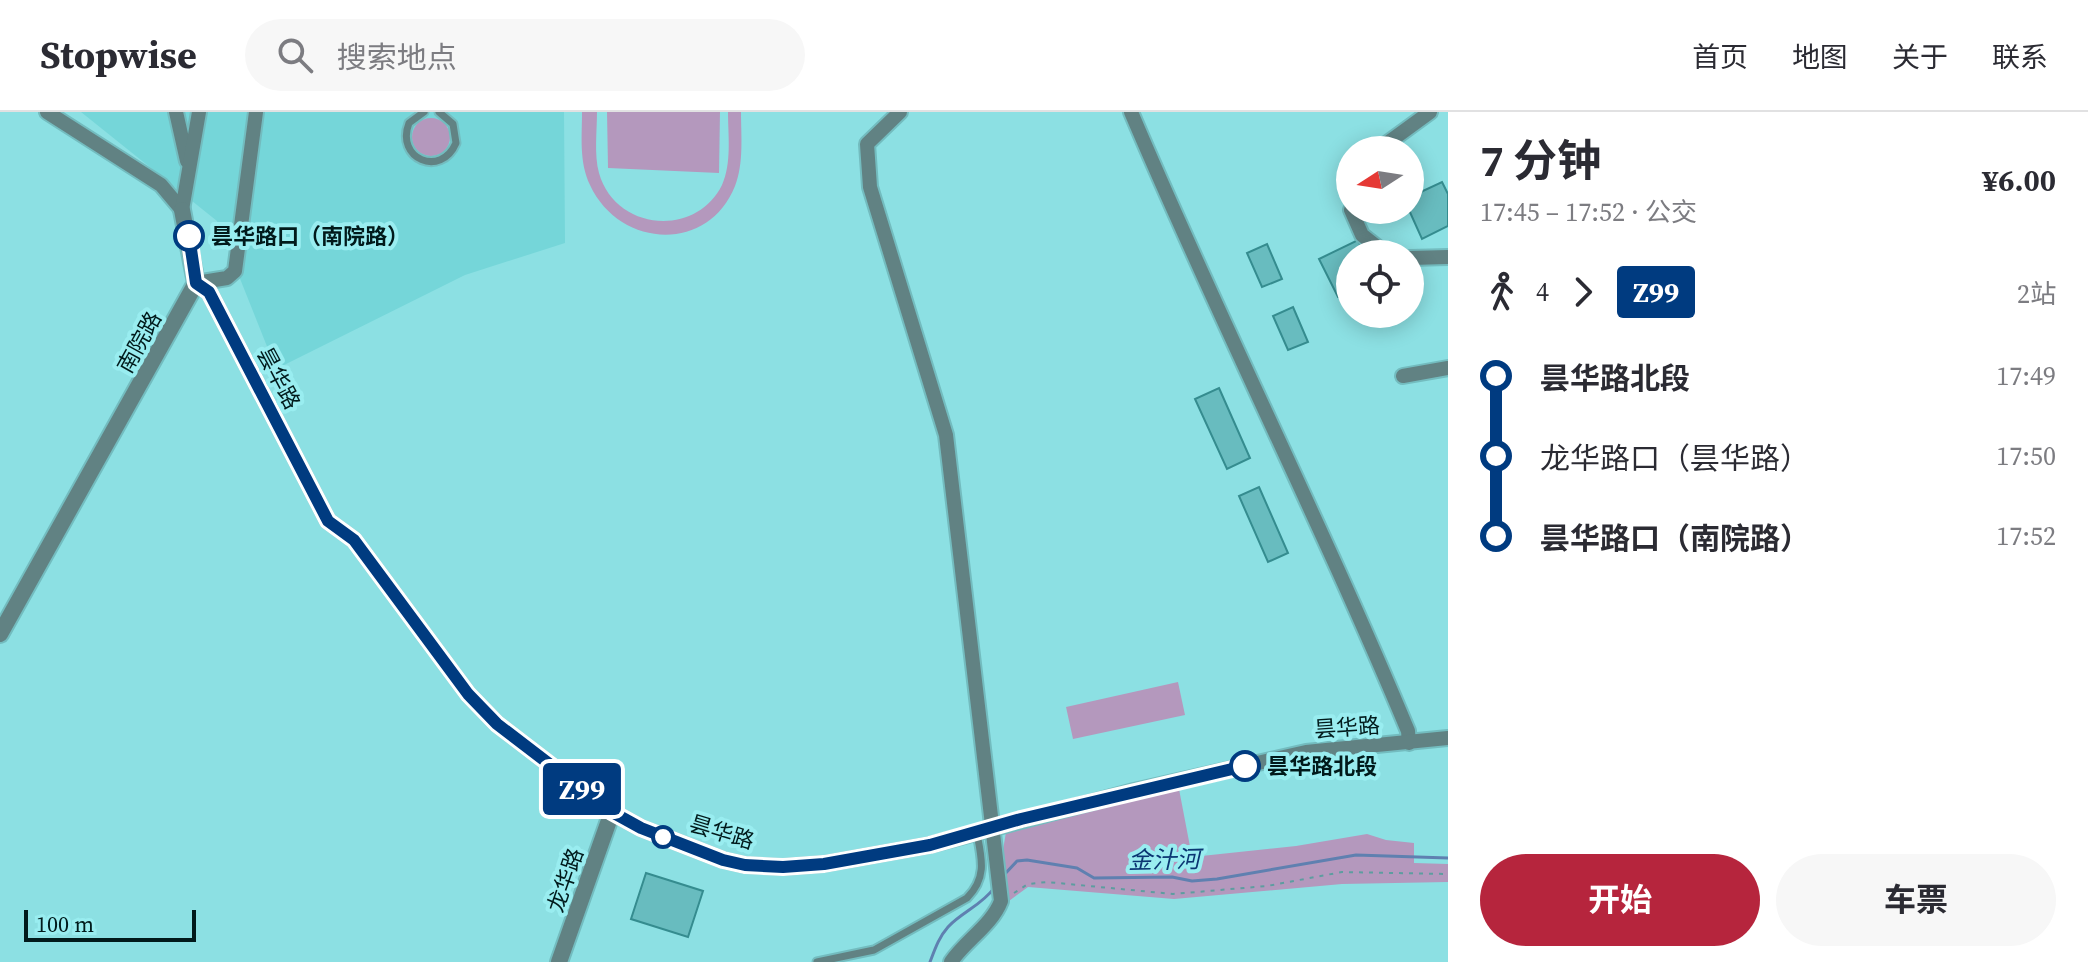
<!DOCTYPE html>
<html lang="zh">
<head>
<meta charset="utf-8">
<style>
  body { margin:0; font-family:"Source Serif 4","Noto Sans SC",serif; background:#f7f7f7; color:#2b2b33; height:100vh; display:flex; flex-direction:column; font-size:30px; white-space:nowrap }
  * { box-sizing:border-box; margin:0 }
  p { font-size:26px; color:#7c7c81 }
  .icon { flex:none; width:44px; height:44px; fill:none; stroke:currentColor; stroke-width:2; stroke-linecap:round; stroke-linejoin:round }
  .map { position:relative; flex:1; overflow:hidden }
  .side { display:flex; flex-direction:column; background:#fff; width:640px }
  .side>* { flex:none }
  .badge { padding:0 16px; border-radius:6px; font-size:28px; line-height:52px }
  .needle { width:52px; rotate:258deg }
  .tools { position:absolute; left:1336px; top:24px; display:grid; gap:16px }
  .tools a { display:grid; place-items:center; width:88px; height:88px; border-radius:50%; background:#fff; box-shadow:0 4px 20px #0003; font-size:40px }
  .scale { position:absolute; left:24px; bottom:20px; width:172px; box-sizing:border-box; padding-left:8px; border:4px solid #011a1b; border-top:0; font-size:22px; line-height:28px; white-space:nowrap; color:#011a1b; -webkit-text-stroke:6px #99edf0; paint-order:stroke }
  .map>.badge { position:absolute; translate:-50% -50%; box-shadow:0 0 0 4px #fff }
  .legs { display:flex; align-items:center; gap:12px; height:88px; padding:0 32px; font-size:26px }
  .legs p { margin-inline-start:auto }
  .summary { display:flex; align-items:center; justify-content:space-between; height:136px; padding:0 32px }
  h1 { font-size:44px; font-weight:700; line-height:60px }
  .cta { display:flex; gap:16px; margin-top:auto; padding:16px 32px }
  .cta a { flex:1; height:92px; border-radius:48px; background:#b6253d; color:#fff; font-size:32px; font-weight:700; line-height:92px; text-align:center }
  .cta a+a { background:#f7f7f7; color:#2b2b33 }
  ul { padding:0 32px; list-style:none }
  li { display:flex; align-items:center; gap:28px; height:80px; font-size:30px }
  li i { display:grid; place-items:center; width:12px; height:100%; margin:0 10px; background:currentColor }
  li i::after { content:''; width:20px; height:20px; margin:-10px; border:6px solid; border-radius:50%; background:#fff }
  li p { margin-inline-start:auto }
  li:first-child i { background:linear-gradient(#0000 50%,currentColor 0) }
  li:last-child i { background:linear-gradient(currentColor 50%,#0000 0) }
  header { display:flex; align-items:center; gap:48px; box-sizing:border-box; height:112px; padding:0 40px; background:#fff; border-bottom:2px solid #e1e1e2 }
  header strong { font-size:38px }
  nav { display:flex; gap:44px; margin-inline-start:auto; font-size:28px }
  .search { width:560px; height:72px; background:#f7f7f7; display:flex; align-items:center; gap:20px; box-sizing:border-box; padding:0 28px; border-radius:44px; color:#7c7c81; font-size:30px }
  main { display:flex; flex:1; min-height:0 }
  .map>svg:first-child { display:block }
  .built { fill:#75d6d9 }
  .green { fill:#b498bd }
  .lines { fill:none; stroke-linecap:round; stroke-linejoin:round }
  .stream { stroke:#5f80b0; stroke-width:3 }
  .building { fill:#68bcbf; stroke:#358c8f; stroke-width:2 }
  .service-casing { stroke:#73bcbf; stroke-width:11 }
  .minor-casing { stroke:#73bcbf; stroke-width:18 }
  .tertiary-casing { stroke:#73bcbf; stroke-width:20 }
  .path { stroke:#5d9da0; stroke-width:2; stroke-dasharray:4 6; stroke-linecap:butt }
  .service { stroke:#618283; stroke-width:7 }
  .minor { stroke:#618283; stroke-width:14 }
  .tertiary { stroke:#618283; stroke-width:16 }
  .line-1-casing { stroke:#fff; stroke-width:18 }
  .line-1 { stroke:#003b80; stroke-width:12 }
  .stop-1-dot { fill:#fff; stroke:#003b80; stroke-width:4 }
  .labels { text-anchor:middle; stroke-width:8; stroke-linejoin:round; paint-order:stroke }
  .stop-label { font-size:22px; font-weight:bold; fill:#011a1b; stroke:#99edf0; text-anchor:start }
  .street-label { font-size:22px; fill:#011a1b; stroke:#99edf0 }
  .water-label { font-size:24px; font-style:italic; fill:#0b3672; stroke:#99edf0 }
</style>
</head>
<body>
<header>
<strong>Stopwise</strong>
<div class="search"><svg class="icon" aria-label="search" viewBox="0 0 24 24"><circle cx="10" cy="10" r="6"/><path d="M15 15l6 6"/></svg>搜索地点</div>
<nav><a>首页</a><a>地图</a><a>关于</a><a>联系</a></nav>
</header>
<main>
<div class="map">
<svg width="1448" height="850" viewBox="0 0 1448 850">
  <rect width="100%" height="100%" fill="#8ce0e3"/>
  <path class="built" d="M 81,0 L 564,0 L 565,131 L 465,163 L 276,257 L 217,109 Z"/>
  <g class="green">
    <path d="M 582,0 L 597,0 C 597,19 594,43 599,61 C 615,119 696,126 722,73 C 732,51 728,23 728,0 L 741,0 C 741,24 744,51 735,74 C 708,142 619,136 590,73 C 579,50 582,25 582,0 Z"/>
    <path d="M 607,0 L 720,0 L 719,61 L 608,56 Z"/>
    <circle cx="431" cy="25" r="19"/>
    <path d="M 1178,570 L 1185,603 L 1073,627 L 1066,595 Z"/>
    <path d="M 1179,677 L 1192,745 L 1296,734 L 1367,722 L 1386,728 L 1414,731 L 1414,751 L 1448,752 L 1448,770 L 1342,772 L 1174,787 L 1028,775 L 1009,789 L 1003,738 L 1006,720 Z"/>
  </g>
  <g class="lines">
    <g class="stream">
      <path d="M 1003,764 L 1017,749 L 1027,748 L 1077,756 L 1094,766 L 1172,765 L 1192,769 L 1217,767 L 1356,743 L 1448,746"/>
      <path d="M 930,850 C 935,837 939,825 948,815 C 962,800 982,793 994,776"/>
    </g>
  </g>
  <g class="building">
    <path d="M 1442,70 L 1448,82 L 1448,114 L 1422,127 L 1409,98 L 1410,85 Z"/>
    <path d="M 1358,128 L 1364,142 L 1350,142 L 1350,179 L 1338,185 L 1319,147 Z"/>
    <path d="M 1267,132 L 1282,167 L 1262,175 L 1247,141 Z"/>
    <path d="M 1293,195 L 1308,230 L 1288,238 L 1273,204 Z"/>
    <path d="M 1219,276 L 1250,346 L 1227,357 L 1195,287 Z"/>
    <path d="M 1259,375 L 1288,441 L 1268,450 L 1239,384 Z"/>
    <path d="M 646,761 L 703,779 L 688,825 L 631,807 Z"/>
  </g>
  <g class="lines">
    <g class="service-casing">
      <g id="service">
        <path d="M 424,0 L 409,11 C 395,47 441,66 456,31 L 453,12 L 439,0"/>
        <path d="M 817,850 L 874,838 L 967,786 C 987,766 982,747 977,722"/>
      </g>
    </g>
    <g class="minor-casing">
      <g id="minor">
        <path d="M 47,0 L 161,73 L 182,98"/>
        <path d="M 176,0 L 187,49"/>
        <path d="M 900,0 L 867,32 L 870,75 L 946,323 L 1001,789 C 992,813 965,829 951,850"/>
        <path d="M 1131,0 C 1219,208 1321,410 1408,619 L 1409,631"/>
        <path d="M 1378,38 L 1430,0"/>
        <path d="M 182,98 L 199,0"/>
        <path d="M 1351,98 L 1362,123 L 1386,142"/>
        <path d="M 1410,146 L 1448,145"/>
        <path d="M 196,171 L 209,180 L 328,409 L 354,428 L 468,582 L 497,612 L 612,700 L 641,716 L 723,748 L 745,753 L 783,755 L 824,752 L 930,733 L 1134,679 L 1306,640 L 1448,626"/>
        <path d="M 196,171 L 227,166 L 235,159 L 256,0"/>
        <path d="M 1403,264 L 1448,256"/>
      </g>
    </g>
    <g class="tertiary-casing">
      <g id="tertiary">
        <path d="M 0,522 L 196,171 L 182,98"/>
        <path d="M 559,850 L 612,700"/>
      </g>
    </g>
    <path class="path" d="M 1014,781 L 1028,772 L 1047,770 L 1173,782 L 1267,774 L 1342,760 L 1448,762"/>
    <use href="#service" class="service"/>
    <use href="#minor" class="minor"/>
    <use href="#tertiary" class="tertiary"/>
  </g>
  <g class="lines">
    <g class="line-1-casing">
      <path id="line-1" d="M 189,124 L 196,171 L 209,180 L 328,409 L 354,428 L 468,582 L 497,612 L 612,700 L 641,716 L 723,748 L 745,753 L 783,755 L 824,752 L 930,733 L 1021,707 L 1245,654"/>
    </g>
    <use href="#line-1" class="line-1"/>
  </g>
  <g class="stop-1-dot">
    <circle cx="189" cy="124" r="14"/>
    <circle cx="1245" cy="654" r="14"/>
    <circle cx="663" cy="725" r="10"/>
  </g>
  <g class="labels">
    <g class="stop-label">
      <text x="211" y="132">昙华路口（南院路）</text>
      <text x="1267" y="662">昙华路北段</text>
    </g>
    <g class="street-label">
      <text transform="translate(139 230) rotate(-61)" y="8">南院路</text>
      <text transform="translate(279 266) rotate(62)" y="8">昙华路</text>
      <text transform="translate(1347 615) rotate(-4)" y="8">昙华路</text>
      <text transform="translate(722 720) rotate(17)" y="8">昙华路</text>
      <text transform="translate(565 768) rotate(-71)" y="8">龙华路</text>
    </g>
    <g class="water-label">
      <text transform="translate(1164 748) rotate(-1)" y="8">金汁河</text>
    </g>
  </g>
</svg>
<div class="tools">
<a><svg class="needle" viewBox="-14 -14 28 28"><path d="M0-13l5 13h-10z" fill="#e53935"/><path d="M0 13l5-13h-10z" fill="#7c7c81"/></svg></a>
<a><svg class="icon" aria-label="locate" viewBox="0 0 24 24"><circle cx="12" cy="12" r="6"/><path d="M12 2v4M12 18v4M2 12h4M18 12h4"/></svg></a>
</div>
<div class="scale">100 m</div>
<b class="badge" style="left:582px;top:677px;background:#003b80;color:#fff">Z99</b>
</div>
<section class="side">
<div class="summary"><div><h1>7 分钟</h1><p>17:45 – 17:52 · 公交</p></div><b>¥6.00</b></div>
<div class="legs"><svg class="icon" aria-label="walk" viewBox="0 0 24 24"><circle cx="13" cy="4" r="2"/><path d="M13 8l-2 6 4 7M11 14l-3 7M7 12l3-4h3l4 4"/></svg>4<svg class="icon" aria-label="forward" viewBox="0 0 24 24"><path d="M9 5l7 7-7 7"/></svg><b class="badge" style="background:#003b80;color:#fff">Z99</b><p>2站</p></div>
<ul>
<li><i style="color:#003b80"></i><b>昙华路北段</b><p>17:49</p></li>
<li><i style="color:#003b80"></i><span>龙华路口（昙华路）</span><p>17:50</p></li>
<li><i style="color:#003b80"></i><b>昙华路口（南院路）</b><p>17:52</p></li>
</ul>
<div class="cta"><a>开始</a><a>车票</a></div>
</section>
</main>
</body>
</html>
